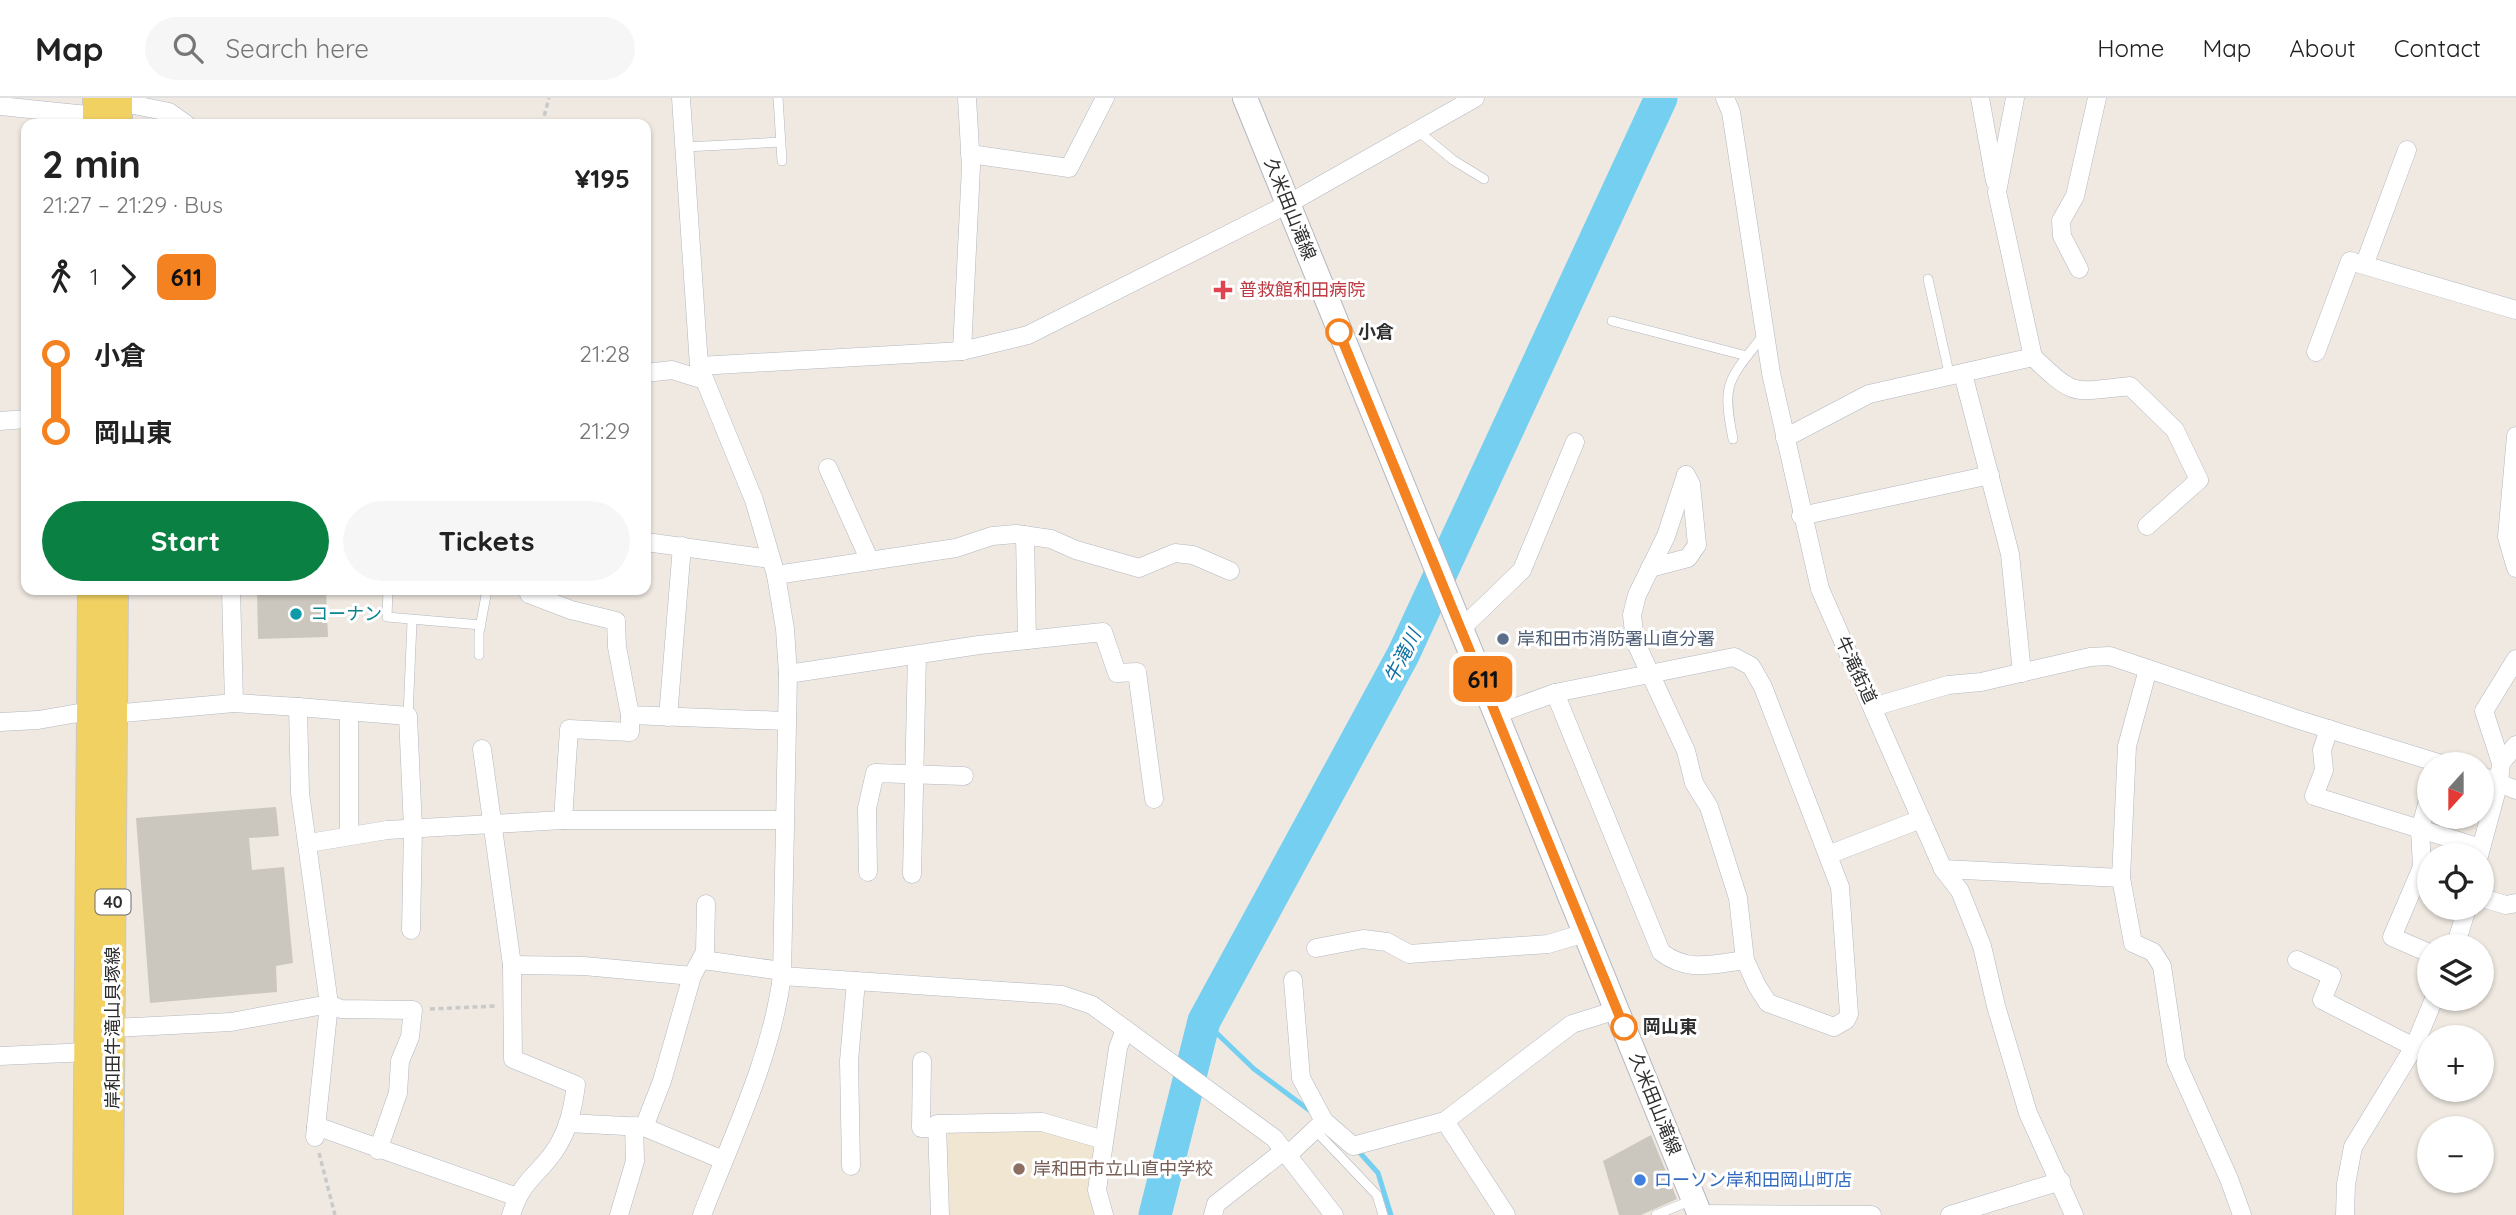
<!DOCTYPE html>
<html lang="en">
<head>
<meta charset="utf-8">
<style>
  body { margin:0; font-family:Quicksand,"Noto Sans JP",sans-serif; background:#f6f6f6; color:#222; height:100vh; display:flex; flex-direction:column; font-size:26px; white-space:nowrap }
  * { box-sizing:border-box; margin:0 }
  p { font-size:23px; color:#767676 }
  .icon { flex:none; width:38px; height:38px; fill:none; stroke:currentColor; stroke-width:2; stroke-linecap:round; stroke-linejoin:round }
  .map { position:relative; flex:1; overflow:hidden }
  .panel { position:absolute; left:21px; top:21px; width:630px; height:476px; display:flex; flex-direction:column; background:#fff; border-radius:14px; box-shadow:0 2px 5px #0004 }
  .panel>* { flex:none }
  .badge { padding:0 14px; border-radius:10px; font-size:24px; line-height:46px }
  .needle { width:46px; rotate:201deg }
  .controls { position:absolute; left:2417px; top:654px; display:grid; gap:14px }
  .controls a { display:grid; place-items:center; width:77px; height:77px; border-radius:50%; background:#fff; box-shadow:0 2px 5px #0004; font-size:35px }
  .map>.badge { position:absolute; translate:-50% -50%; box-shadow:0 0 0 4px #fff }
  .legs { display:flex; align-items:center; gap:10px; height:77px; padding:0 21px; font-size:23px }
  .legs p { margin-inline-start:auto }
  .overview { display:flex; align-items:center; justify-content:space-between; height:119px; padding:0 21px }
  h1 { font-size:38px; font-weight:800; line-height:52px }
  .primary-button { display:flex; gap:14px; margin-top:auto; padding:14px 21px }
  .primary-button a { flex:1; height:80px; border-radius:42px; background:#0b8043; color:#fff; font-size:28px; font-weight:800; line-height:80px; text-align:center }
  .primary-button a+a { background:#f6f6f6; color:#222 }
  ul { padding:0 21px; list-style:none }
  li { display:flex; align-items:center; gap:24px; height:77px; font-size:26px }
  li i { display:grid; place-items:center; width:10px; height:100%; margin:0 9px; background:currentColor }
  li i::after { content:''; width:18px; height:18px; margin:-9px; border:5px solid; border-radius:50%; background:#fff }
  li p { margin-inline-start:auto }
  li:first-child i { background:linear-gradient(#0000 50%,currentColor 0) }
  li:last-child i { background:linear-gradient(currentColor 50%,#0000 0) }
  header { display:flex; align-items:center; gap:42px; box-sizing:border-box; height:98px; padding:0 35px; background:#fff; border-bottom:2px solid #e0e0e0 }
  header strong { font-size:33px }
  nav { display:flex; gap:38px; margin-inline-start:auto; font-size:24px }
  .search { width:490px; height:63px; background:#f6f6f6; display:flex; align-items:center; gap:18px; box-sizing:border-box; padding:0 24px; border-radius:38px; color:#767676; font-size:26px }
  .map>svg:first-child { display:block }
  .education { fill:#f0e6d1 }
  .lines { fill:none; stroke-linecap:round; stroke-linejoin:round }
  .stream { stroke:#75cff0; stroke-width:5 }
  .river { stroke:#75cff0; stroke-width:33 }
  .building { fill:#cbc7bf }
  .lane-casing { stroke:#b4b7c1; stroke-width:10 }
  .street-casing { stroke:#b4b7c1; stroke-width:19 }
  .secondary-casing { stroke:#b4b7c1; stroke-width:26 }
  .primary-casing { stroke:#c9c9c9; stroke-width:28 }
  .path { stroke:#c9c9c9; stroke-width:3.5; stroke-dasharray:5 3.5; stroke-linecap:butt }
  .lane { stroke:#fff; stroke-width:9 }
  .street { stroke:#fff; stroke-width:18 }
  .secondary { stroke:#fff; stroke-width:24 }
  .primary { stroke:#f2d163; stroke-width:26 }
  .line-1-casing { stroke:#fff; stroke-width:16 }
  .line-1 { stroke:#f58220; stroke-width:10 }
  .health-dot { fill:#e0444e; stroke:#fff; stroke-width:2.5 }
  .stop-1-dot { fill:#fff; stroke:#f58220; stroke-width:3.5 }
  .culture-dot { fill:#0f9aa8; stroke:#fff; stroke-width:2.5 }
  .service-dot { fill:#5c6f8a; stroke:#fff; stroke-width:2.5 }
  .education-dot { fill:#8d6e63; stroke:#fff; stroke-width:2.5 }
  .shop-dot { fill:#3f7fe0; stroke:#fff; stroke-width:2.5 }
  .labels { text-anchor:middle; stroke-width:6; stroke-linejoin:round; paint-order:stroke }
  .shield { fill:#fff; stroke:#6d6d6d; stroke-width:2 }
  .shield-label { font-size:16px; font-weight:bold; fill:#2e2e2e }
  .street-label { font-size:18px; fill:#2e2e2e; stroke:#fff }
  .health-label { font-size:18px; fill:#be3a42; stroke:#fff; text-anchor:start }
  .stop-label { font-size:18px; font-weight:bold; fill:#2e2e2e; stroke:#fff; text-anchor:start }
  .culture-label { font-size:18px; fill:#0d838f; stroke:#fff; text-anchor:start }
  .service-label { font-size:18px; fill:#4e5e75; stroke:#fff; text-anchor:start }
  .education-label { font-size:18px; fill:#785e54; stroke:#fff; text-anchor:start }
  .shop-label { font-size:18px; fill:#366cbe; stroke:#fff; text-anchor:start }
  .water-label { font-size:19px; font-style:italic; fill:#0d6fa3; stroke:#fff }
</style>
</head>
<body>
<header>
<strong>Map</strong>
<div class="search"><svg class="icon" aria-label="search" viewBox="0 0 24 24"><circle cx="10" cy="10" r="6"/><path d="M15 15l6 6"/></svg>Search here</div>
<nav><a>Home</a><a>Map</a><a>About</a><a>Contact</a></nav>
</header>
<div class="map">
<svg width="2516" height="1117" viewBox="0 0 2516 1117">
  <rect width="100%" height="100%" fill="#efe9e1"/>
  <path class="education" d="M 1034,1029 L 1090,1046 L 1094,1052 L 1092,1090 L 1096,1117 L 947,1117 L 943,1042 L 950,1033 Z"/>
  <g class="lines">
    <g class="stream">
      <path d="M 1204,923 L 1254,971 L 1309,1012"/>
      <path d="M 1361,1056 L 1378,1075 L 1391,1117"/>
    </g>
    <path class="river" d="M 1155,1117 L 1204,923 L 1403,557 L 1661,0"/>
  </g>
  <g class="building">
    <path d="M 257,492 L 326,492 L 328,539 L 258,541 Z"/>
    <path d="M 276,709 L 279,738 L 249,740 L 252,772 L 284,769 L 293,865 L 276,868 L 277,894 L 150,905 L 136,720 Z"/>
    <path d="M 1651,1037 L 1677,1101 L 1641,1117 L 1619,1117 L 1603,1063 Z"/>
  </g>
  <g class="lines">
    <g class="lane-casing">
      <g id="lane">
        <path d="M 778,0 L 782,63"/>
        <path d="M 1418,33 L 1453,62 L 1484,81"/>
        <path d="M 685,49 L 781,44"/>
        <path d="M 1928,181 L 1950,279"/>
        <path d="M 1612,223 L 1747,258"/>
        <path d="M 1733,341 C 1721,282 1729,283 1764,236"/>
        <path d="M 388,492 L 387,519 L 481,527"/>
        <path d="M 479,557 L 479,535 L 487,492"/>
        <path d="M 408,618 L 412,524"/>
        <path d="M 1315,1032 L 1377,1097 L 1383,1117"/>
        <path d="M 1656,1117 L 1692,1102"/>
      </g>
    </g>
    <g class="street-casing">
      <g id="street">
        <path d="M 681,0 L 699,268 L 754,402 L 776,477 L 785,531 L 788,576 L 782,878 C 771,961 732,1039 702,1117"/>
        <path d="M 1725,0 L 1731,14 L 1771,275 L 1820,491 L 1943,771 L 1960,793 L 1982,848 L 1996,908 L 2028,1015 L 2074,1117"/>
        <path d="M 1980,0 L 1995,83"/>
        <path d="M 119,4 L 169,14 L 186,26"/>
        <path d="M 0,8 L 97,18"/>
        <path d="M 970,56 L 1069,70 L 1105,0"/>
        <path d="M 2365,165 L 2407,52"/>
        <path d="M 2079,171 L 2062,138 L 2061,123 L 2075,98 L 2097,0"/>
        <path d="M 962,253 L 971,69 L 967,0"/>
        <path d="M 2316,254 L 2350,163 L 2516,212"/>
        <path d="M 2033,259 C 2076,300 2072,294 2130,288 L 2175,332 L 2199,382 L 2147,428"/>
        <path d="M 699,268 L 962,253 L 1028,237 L 1288,106 L 1475,0"/>
        <path d="M 646,275 L 672,272 L 704,282"/>
        <path d="M 1963,276 L 2010,456 L 2022,575"/>
        <path d="M 0,323 L 26,321"/>
        <path d="M 2516,338 L 2507,439 L 2516,470"/>
        <path d="M 1785,340 L 1869,296 L 2033,259 L 1997,94 L 2015,0"/>
        <path d="M 828,370 L 869,461"/>
        <path d="M 1801,418 L 1990,377"/>
        <path d="M 1025,437 L 1027,542"/>
        <path d="M 646,444 L 771,461"/>
        <path d="M 1650,470 L 1688,460 L 1697,447 L 1691,386 L 1686,377"/>
        <path d="M 776,477 L 956,450 L 992,438 L 1016,436 L 1051,441 L 1076,452 L 1139,470 L 1175,455 L 1193,457 L 1230,473"/>
        <path d="M 231,492 L 234,605"/>
        <path d="M 528,492 L 529,496 L 571,512 L 616,523 L 617,549 L 630,617 L 785,623"/>
        <path d="M 1462,530 L 1522,472 L 1575,344"/>
        <path d="M 788,576 L 979,547 L 1103,534 L 1117,575 L 1137,574 L 1154,701"/>
        <path d="M 1555,595 L 1661,854 C 1688,875 1714,866 1745,862"/>
        <path d="M 298,609 L 408,618 L 413,731 L 411,832"/>
        <path d="M 1873,609 L 1948,587 L 1981,584 L 2090,559 L 2110,558 L 2296,621 L 2445,667"/>
        <path d="M 112,616 L 234,605 L 298,609 L 300,695 L 329,906 L 315,1039"/>
        <path d="M 1497,616 L 1555,595 L 1734,559 L 1751,568 L 1763,589 L 1840,789 L 1849,916 L 1846,922 L 1834,929 L 1768,905 L 1757,888 L 1745,862 L 1738,800 L 1709,709 L 1694,685 L 1686,653 L 1635,543 L 1632,517 L 1637,497 L 1666,438 L 1686,377"/>
        <path d="M 668,619 L 682,448"/>
        <path d="M 0,624 L 38,622 L 90,613"/>
        <path d="M 2329,631 L 2322,652 L 2324,672 L 2314,698 L 2481,750"/>
        <path d="M 482,651 L 512,867 L 513,961 L 576,987 C 573,1009 569,1030 557,1049 C 539,1078 523,1079 511,1117"/>
        <path d="M 2501,665 L 2484,613 L 2516,561"/>
        <path d="M 2482,678 L 2516,692"/>
        <path d="M 2429,700 L 2420,731 L 2422,769 L 2392,839 L 2429,855"/>
        <path d="M 563,722 L 569,631 L 630,634 L 630,617"/>
        <path d="M 349,737 L 349,616"/>
        <path d="M 309,745 L 387,732 L 563,722 L 784,722"/>
        <path d="M 1828,757 L 1921,721"/>
        <path d="M 2479,758 L 2499,684 L 2501,665 L 2516,647"/>
        <path d="M 1943,771 L 2121,780 L 2133,845 L 2153,854 L 2162,868 L 2176,963 L 2229,1081 L 2242,1117"/>
        <path d="M 868,774 L 867,710 L 875,675 L 964,678"/>
        <path d="M 912,776 L 917,557"/>
        <path d="M 2121,780 L 2127,648 L 2148,571"/>
        <path d="M 2482,800 L 2506,807 L 2516,805"/>
        <path d="M 2455,849 L 2467,810"/>
        <path d="M 1316,850 L 1363,841 L 1387,844 L 1409,856 L 1548,846 L 1585,835"/>
        <path d="M 703,862 L 782,873"/>
        <path d="M 2297,862 L 2332,878 L 2322,902 L 2414,949"/>
        <path d="M 512,867 L 584,868 L 692,878 L 705,854 L 706,806"/>
        <path d="M 782,878 L 1062,897 L 1092,907 L 1274,1040 L 1334,1117"/>
        <path d="M 1293,882 L 1301,980 L 1324,1023 L 1353,1048 L 1445,1023 L 1572,926 L 1617,912"/>
        <path d="M 0,958 L 88,954 L 114,930 L 231,924 L 329,906 L 341,911 L 413,912 L 410,939 L 400,963 L 398,995 L 378,1052"/>
        <path d="M 922,963 L 921,1030 L 938,1030"/>
        <path d="M 1445,1023 L 1506,1117"/>
        <path d="M 568,1025 L 644,1029 L 723,1062"/>
        <path d="M 316,1028 L 517,1099"/>
        <path d="M 644,1029 L 662,983 L 692,878"/>
        <path d="M 1289,1056 L 1324,1023"/>
        <path d="M 851,1068 L 849,963 L 856,883"/>
        <path d="M 1700,1116 L 1872,1117"/>
        <path d="M 619,1117 L 635,1063 L 634,1028"/>
        <path d="M 940,1117 L 937,1026 L 1042,1024 L 1104,1042"/>
        <path d="M 1104,1117 L 1097,1092 L 1118,950 L 1125,931"/>
        <path d="M 1213,1117 L 1216,1106 L 1285,1052"/>
        <path d="M 1950,1117 L 2061,1083"/>
        <path d="M 2345,1117 L 2346,1086 L 2353,1049 L 2414,949 L 2434,901"/>
      </g>
    </g>
    <g class="secondary-casing">
      <path id="secondary" d="M 1245,0 L 1700,1117"/>
    </g>
    <g class="primary-casing">
      <g id="primary">
        <path d="M 96,0 L 96,26"/>
        <path d="M 119,26 L 119,0"/>
        <path d="M 86,1117 L 91,492"/>
        <path d="M 110,1117 L 115,492"/>
      </g>
    </g>
    <g class="path">
      <path d="M 542,26 L 549,0"/>
      <path d="M 430,911 L 496,908"/>
      <path d="M 319,1055 L 335,1117"/>
    </g>
    <use href="#lane" class="lane"/>
    <use href="#street" class="street"/>
    <use href="#secondary" class="secondary"/>
    <use href="#primary" class="primary"/>
  </g>
  <g class="lines">
    <g class="line-1-casing">
      <path id="line-1" d="M 1339,234 L 1624,929"/>
    </g>
    <use href="#line-1" class="line-1"/>
  </g>
  <path class="health-dot" d="M1219.5 181.5h7v7h7v7h-7v7h-7v-7h-7v-7h7z"/>
  <g class="stop-1-dot">
    <circle cx="1339" cy="234" r="12"/>
    <circle cx="1624" cy="929" r="12"/>
  </g>
  <circle class="culture-dot" cx="296" cy="516" r="7"/>
  <circle class="service-dot" cx="1503" cy="541" r="7"/>
  <circle class="education-dot" cx="1019" cy="1071" r="7"/>
  <circle class="shop-dot" cx="1640" cy="1082" r="7"/>
  <g class="labels">
    <rect class="shield" x="95.5" y="791.5" width="35" height="25" rx="5"/>
    <g class="shield-label">
      <text x="113" y="810">40</text>
    </g>
    <g class="street-label">
      <text transform="translate(1290 111) rotate(68)" y="6">久米田山滝線</text>
      <text transform="translate(1856 572) rotate(65)" y="6">牛滝街道</text>
      <text transform="translate(113 930) rotate(-90)" y="6">岸和田牛滝山貝塚線</text>
      <text transform="translate(1655 1006) rotate(68)" y="6">久米田山滝線</text>
    </g>
    <g class="health-label">
      <text x="1239" y="198">普救館和田病院</text>
    </g>
    <g class="stop-label">
      <text x="1358" y="240">小倉</text>
      <text x="1643" y="935">岡山東</text>
    </g>
    <g class="culture-label">
      <text x="310" y="522">コーナン</text>
    </g>
    <g class="service-label">
      <text x="1517" y="547">岸和田市消防署山直分署</text>
    </g>
    <g class="education-label">
      <text x="1033" y="1077">岸和田市立山直中学校</text>
    </g>
    <g class="shop-label">
      <text x="1654" y="1088">ローソン岸和田岡山町店</text>
    </g>
    <g class="water-label">
      <text transform="translate(1402 558) rotate(-63)" y="7">牛滝川</text>
    </g>
  </g>
</svg>
<div class="controls">
<a><svg class="needle" viewBox="-14 -14 28 28"><path d="M0-13l5 13h-10z" fill="#e53935"/><path d="M0 13l5-13h-10z" fill="#767676"/></svg></a>
<a><svg class="icon" aria-label="locate" viewBox="0 0 24 24"><circle cx="12" cy="12" r="6"/><path d="M12 2v4M12 18v4M2 12h4M18 12h4"/></svg></a>
<a><svg class="icon" aria-label="layers" viewBox="0 0 24 24"><path d="M12 4l9 5-9 5-9-5zM3 14l9 5 9-5"/></svg></a>
<a>+</a>
<a>−</a>
</div>
<b class="badge" style="left:1483px;top:581px;background:#f58220;color:#111">611</b>
<section class="panel">
<div class="overview"><div><h1>2 min</h1><p>21:27 – 21:29 · Bus</p></div><b>¥195</b></div>
<div class="legs"><svg class="icon" aria-label="walk" viewBox="0 0 24 24"><circle cx="13" cy="4" r="2"/><path d="M13 8l-2 6 4 7M11 14l-3 7M7 12l3-4h3l4 4"/></svg>1<svg class="icon" aria-label="forward" viewBox="0 0 24 24"><path d="M9 5l7 7-7 7"/></svg><b class="badge" style="background:#f58220;color:#111">611</b></div>
<ul>
<li><i style="color:#f58220"></i><b>小倉</b><p>21:28</p></li>
<li><i style="color:#f58220"></i><b>岡山東</b><p>21:29</p></li>
</ul>
<div class="primary-button"><a>Start</a><a>Tickets</a></div>
</section>
</div>
</body>
</html>
